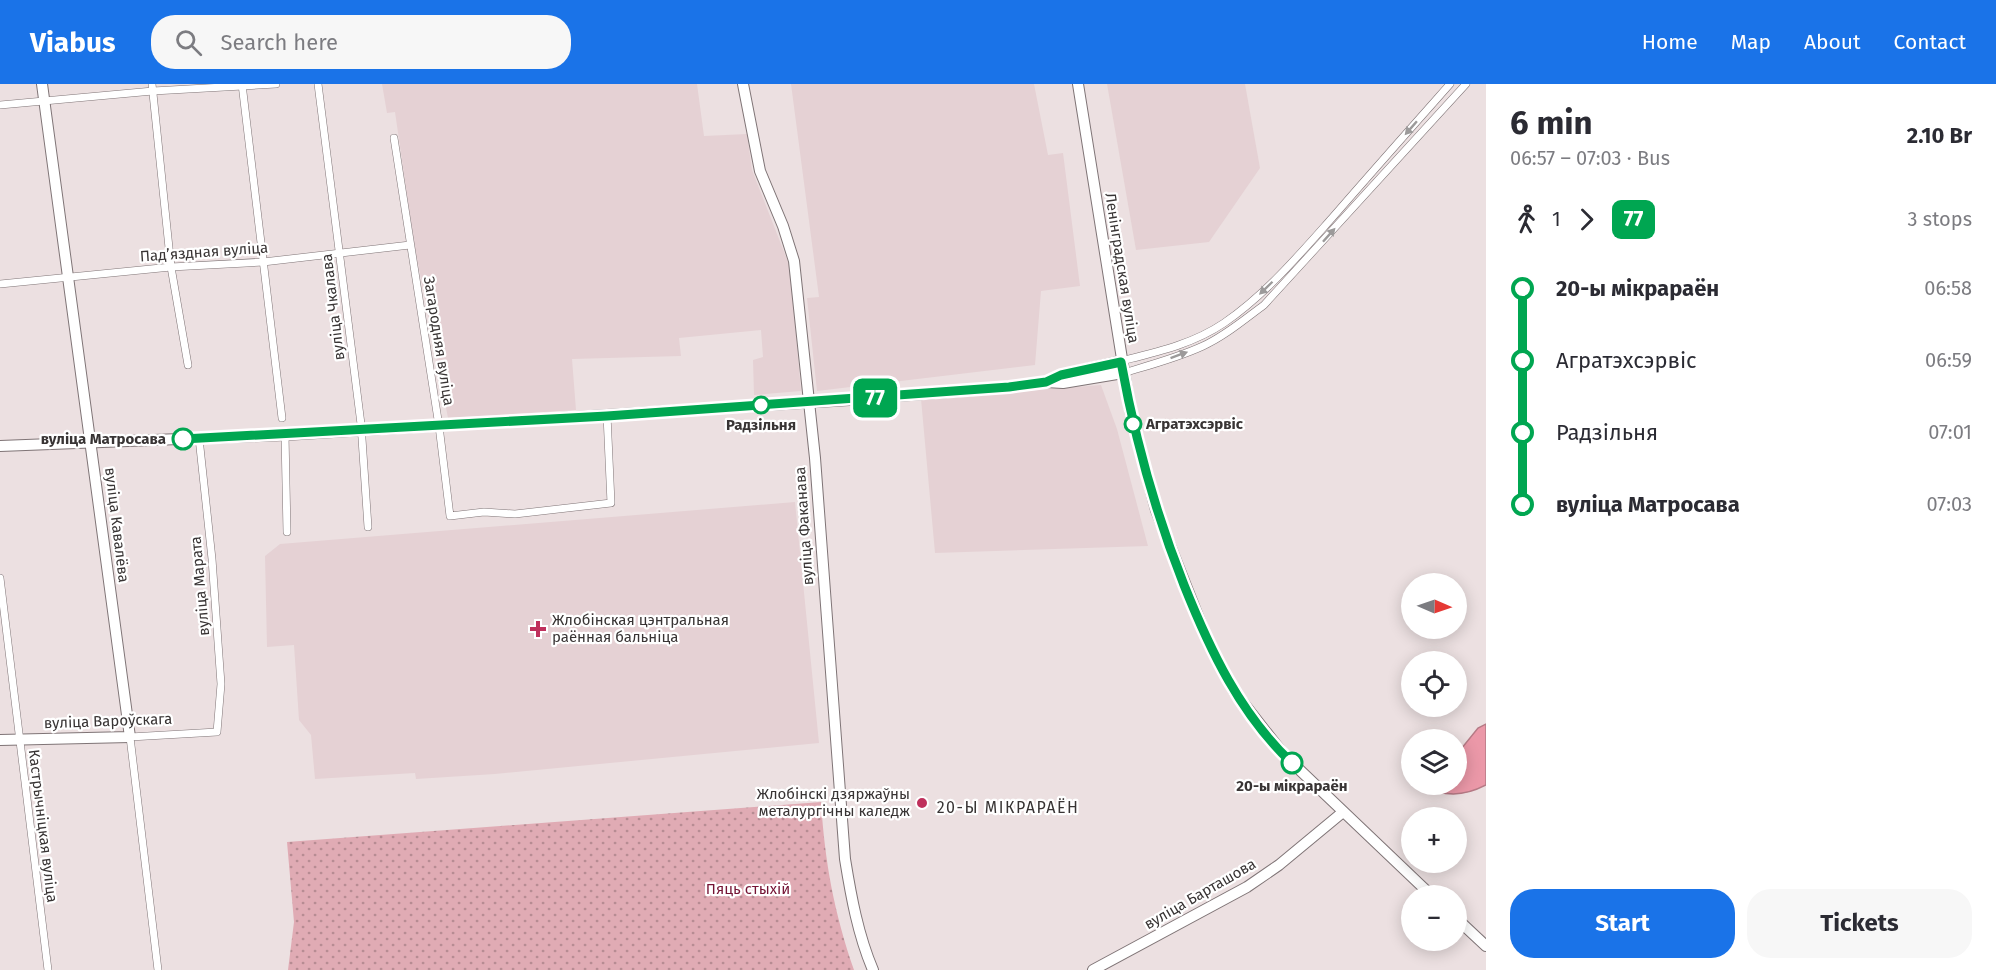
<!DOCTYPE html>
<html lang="en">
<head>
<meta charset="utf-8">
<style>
  body { margin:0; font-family:"Fira Sans",sans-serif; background:#f7f7f7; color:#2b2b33; height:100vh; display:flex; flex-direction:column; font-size:22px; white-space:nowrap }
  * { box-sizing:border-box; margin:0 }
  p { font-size:20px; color:#7c7c81 }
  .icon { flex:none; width:33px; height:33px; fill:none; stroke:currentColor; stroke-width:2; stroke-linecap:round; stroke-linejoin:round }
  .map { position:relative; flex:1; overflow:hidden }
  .details { display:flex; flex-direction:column; background:#fff; width:510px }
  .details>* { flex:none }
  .badge { padding:0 12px; border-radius:9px; font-size:21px; line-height:39px }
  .needle { width:39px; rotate:92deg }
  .fabs { position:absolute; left:1401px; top:489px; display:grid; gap:12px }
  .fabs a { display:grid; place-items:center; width:66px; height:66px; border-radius:50%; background:#fff; box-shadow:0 3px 15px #0003; font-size:30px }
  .map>.badge { position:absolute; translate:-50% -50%; box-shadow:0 0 0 3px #fff }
  .legs { display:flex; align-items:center; gap:9px; height:66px; padding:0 24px; font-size:20px }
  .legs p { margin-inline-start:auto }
  .overview { display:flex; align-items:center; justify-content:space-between; height:102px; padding:0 24px }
  h1 { font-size:33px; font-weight:700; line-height:45px }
  .primary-button { display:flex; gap:12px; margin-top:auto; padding:12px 24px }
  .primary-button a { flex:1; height:69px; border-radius:24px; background:#1a73e8; color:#fff; font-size:24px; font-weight:700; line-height:69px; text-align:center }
  .primary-button a+a { background:#f7f7f7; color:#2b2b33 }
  ul { padding:0 24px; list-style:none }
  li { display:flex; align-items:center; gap:21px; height:72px; font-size:22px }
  li i { display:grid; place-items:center; width:9px; height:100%; margin:0 8px; background:currentColor }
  li i::after { content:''; width:15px; height:15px; margin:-8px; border:4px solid; border-radius:50%; background:#fff }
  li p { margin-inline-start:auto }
  li:first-child i { background:linear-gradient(#0000 50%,currentColor 0) }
  li:last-child i { background:linear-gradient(currentColor 50%,#0000 0) }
  header { display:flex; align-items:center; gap:36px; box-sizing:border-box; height:84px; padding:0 30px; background:#1a73e8; color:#fff }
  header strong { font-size:28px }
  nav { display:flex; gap:33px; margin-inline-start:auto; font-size:21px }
  .search { width:420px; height:54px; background:#f7f7f7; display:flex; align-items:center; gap:15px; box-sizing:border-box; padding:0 21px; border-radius:24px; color:#7c7c81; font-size:22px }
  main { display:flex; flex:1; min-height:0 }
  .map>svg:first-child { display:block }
  .built { fill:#e5d1d4 }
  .green { fill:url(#green-dots) }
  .water { fill:#eb98a8; stroke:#b57a85; stroke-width:1.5 }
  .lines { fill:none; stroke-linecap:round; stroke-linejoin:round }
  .street-casing { stroke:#7f7476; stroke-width:8 }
  .secondary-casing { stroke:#7f7476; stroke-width:12 }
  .street { stroke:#fff; stroke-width:7 }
  .secondary { stroke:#fff; stroke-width:10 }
  .oneway { fill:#9c9a9a }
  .line-1-casing { stroke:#fff; stroke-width:14 }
  .line-1 { stroke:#00a651; stroke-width:9 }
  .stop-1-dot { fill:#fff; stroke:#00a651; stroke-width:3 }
  .poi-dot { fill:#bf305c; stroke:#fff; stroke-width:2 }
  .labels { text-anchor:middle; stroke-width:4.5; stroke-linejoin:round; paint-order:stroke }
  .street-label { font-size:15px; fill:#383434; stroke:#fff }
  .stop-label { font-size:15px; font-weight:bold; fill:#383434; stroke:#fff }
  .poi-label { font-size:15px; fill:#383434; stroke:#fff; text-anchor:start }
  .park-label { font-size:15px; fill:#741334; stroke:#fff }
  .neighbourhood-label { font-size:16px; letter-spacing:1.5px; fill:#383434; stroke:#fff }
</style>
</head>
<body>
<header>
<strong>Viabus</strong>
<div class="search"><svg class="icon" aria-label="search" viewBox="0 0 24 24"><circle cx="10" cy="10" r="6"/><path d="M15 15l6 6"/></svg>Search here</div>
<nav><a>Home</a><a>Map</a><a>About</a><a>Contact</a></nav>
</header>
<main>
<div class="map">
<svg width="1486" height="886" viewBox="0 0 1486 886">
  <defs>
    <pattern id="green-dots" width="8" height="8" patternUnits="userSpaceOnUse" patternTransform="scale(1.5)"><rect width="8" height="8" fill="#e0abb4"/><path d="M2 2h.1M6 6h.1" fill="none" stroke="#b78c93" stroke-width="1.8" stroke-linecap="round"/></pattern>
  </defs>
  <rect width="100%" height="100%" fill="#ece0e1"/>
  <g class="built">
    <path d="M 382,0 L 697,0 L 704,52 L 747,50 L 752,86 L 790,183 L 801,307 L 754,311 L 753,276 L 763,273 L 761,246 L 679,254 L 681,272 L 572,275 L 576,326 L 448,334 L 414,159 L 395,28 L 387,29 Z"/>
    <path d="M 791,0 L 1034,0 L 1048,71 L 1063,69 L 1080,202 L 1041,207 L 1035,281 L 817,307 L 807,214 L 819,213 Z"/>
    <path d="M 1107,0 L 1245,0 L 1260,84 L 1209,158 L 1136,166 Z"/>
    <path d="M 1101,301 L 1117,345 L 1148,462 L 935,469 L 921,315 Z"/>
    <path d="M 795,418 L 819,659 L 495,690 L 416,695 L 415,689 L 315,695 L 311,651 L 299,636 L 294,561 L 267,563 L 265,472 L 280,460 Z"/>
  </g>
  <path class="green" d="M 821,718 C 825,779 834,828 854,886 L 288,886 L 294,838 L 287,758 Z"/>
  <path class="water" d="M 1486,640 L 1486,701 C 1465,712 1444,714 1424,701 L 1456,700 L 1457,670 L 1478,644 Z"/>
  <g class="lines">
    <g class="street-casing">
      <g id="street">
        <path d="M 152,0 L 171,183 L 188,281"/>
        <path d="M 242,0 L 282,334"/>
        <path d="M 318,0 L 361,340 L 368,443"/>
        <path d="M 0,21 L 153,7 L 276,0"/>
        <path d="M 394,54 L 439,342 L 450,432 L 484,428 L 515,430 L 611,419 L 607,331"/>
        <path d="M 0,200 L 171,183 L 263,178 L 410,161"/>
        <path d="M 1121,277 C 1157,268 1193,260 1224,239 C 1265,211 1299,171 1332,134 C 1371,89 1411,44 1450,0"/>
        <path d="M 1123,289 C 1150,281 1177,274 1203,262 C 1225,252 1245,235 1264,221 L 1466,0"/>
        <path d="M 285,351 L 287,448"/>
        <path d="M 0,494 L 48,886"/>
        <path d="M 158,886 L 130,653 L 217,648 L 221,600 L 212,475 L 199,354"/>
      </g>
    </g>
    <g class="secondary-casing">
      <g id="secondary">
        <path d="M 743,0 L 760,87 L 783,142 L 794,177 L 815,374 L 845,775 C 851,812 858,851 873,886"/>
        <path d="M 1078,0 L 1131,331 L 1156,426 L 1209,560 L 1234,607 L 1284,671 L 1432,812"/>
        <path d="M 1047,298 L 1061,291 L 1121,277"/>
        <path d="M 0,362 L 285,351 L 607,331 L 849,316 L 1009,303 L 1046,298 L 1063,299 L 1123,289"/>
        <path d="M 0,656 L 130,653 L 42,0"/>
        <path d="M 1456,834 L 1486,862"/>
        <path d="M 1093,886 L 1247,803 L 1279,781 L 1343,728"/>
      </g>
    </g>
    <use href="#street" class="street"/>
    <use href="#secondary" class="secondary"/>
  </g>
  <defs><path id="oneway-solid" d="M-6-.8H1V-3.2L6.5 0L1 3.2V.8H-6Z" transform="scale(1.5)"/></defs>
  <g class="oneway">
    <use href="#oneway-solid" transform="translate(1411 44) rotate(131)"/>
    <use href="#oneway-solid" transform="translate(1329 151) rotate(-48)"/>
    <use href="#oneway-solid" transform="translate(1266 204) rotate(136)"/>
    <use href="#oneway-solid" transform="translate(1179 271) rotate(-20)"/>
  </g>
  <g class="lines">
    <g class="line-1-casing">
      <path id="line-1" d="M 183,355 L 607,332 L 1009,303 L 1046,298 L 1061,291 L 1121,278 C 1135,355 1155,428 1184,501 C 1210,566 1240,630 1292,679"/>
    </g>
    <use href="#line-1" class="line-1"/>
  </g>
  <g class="stop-1-dot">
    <circle cx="761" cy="321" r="8"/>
    <circle cx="1133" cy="340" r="8"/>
    <circle cx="183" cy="355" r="10"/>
    <circle cx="1292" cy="679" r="10"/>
  </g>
  <g class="poi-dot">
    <path d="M535 536h6v6h6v6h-6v6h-6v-6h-6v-6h6z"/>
    <circle cx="922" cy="719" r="6"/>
  </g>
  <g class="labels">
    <g class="street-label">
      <text transform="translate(204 168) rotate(-4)" y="5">Падʼяздная вуліца</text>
      <text transform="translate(1122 184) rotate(81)" y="5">Ленінградская вуліца</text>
      <text transform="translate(333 223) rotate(-97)" y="5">вуліца Чкалава</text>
      <text transform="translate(439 257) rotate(81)" y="5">Загародняя вуліца</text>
      <text transform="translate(117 441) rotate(83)" y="5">вуліца Кавалёва</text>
      <text transform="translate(804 442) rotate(-94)" y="5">вуліца Факанава</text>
      <text transform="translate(200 502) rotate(-95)" y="5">вуліца Марата</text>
      <text transform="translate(108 637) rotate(-2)" y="5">вуліца Вароўскага</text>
      <text transform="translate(43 742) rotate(83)" y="5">Кастрычніцкая вуліца</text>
      <text transform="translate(1200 810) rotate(-30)" y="5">вуліца Барташова</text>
    </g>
    <g class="stop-label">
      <text x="1146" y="345" text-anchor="start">Агратэхсэрвіс</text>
      <text x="761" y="346">Радзільня</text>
      <text x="166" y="360" text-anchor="end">вуліца Матросава</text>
      <text x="1292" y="707">20-ы мікрараён</text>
    </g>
    <g class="poi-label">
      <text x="552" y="541">Жлобінская цэнтральная<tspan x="552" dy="17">раённая бальніца</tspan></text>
      <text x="910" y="715" text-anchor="end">Жлобінскі дзяржаўны<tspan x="910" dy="17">металургічны каледж</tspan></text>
    </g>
    <g class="park-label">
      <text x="748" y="810">Пяць стыхій</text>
    </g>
    <g class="neighbourhood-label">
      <text x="1008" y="729">20-Ы МІКРАРАЁН</text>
    </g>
  </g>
</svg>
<div class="fabs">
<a><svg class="needle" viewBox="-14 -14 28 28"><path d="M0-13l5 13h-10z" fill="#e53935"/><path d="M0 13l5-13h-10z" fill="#7c7c81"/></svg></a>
<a><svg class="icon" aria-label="locate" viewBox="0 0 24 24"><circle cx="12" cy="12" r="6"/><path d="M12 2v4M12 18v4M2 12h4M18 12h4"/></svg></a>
<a><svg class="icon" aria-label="layers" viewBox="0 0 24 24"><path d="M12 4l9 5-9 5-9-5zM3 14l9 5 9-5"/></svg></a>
<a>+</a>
<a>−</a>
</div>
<b class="badge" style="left:875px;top:314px;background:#00a651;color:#fff">77</b>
</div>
<section class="details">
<div class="overview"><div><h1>6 min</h1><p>06:57 – 07:03 · Bus</p></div><b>2.10 Br</b></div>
<div class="legs"><svg class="icon" aria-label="walk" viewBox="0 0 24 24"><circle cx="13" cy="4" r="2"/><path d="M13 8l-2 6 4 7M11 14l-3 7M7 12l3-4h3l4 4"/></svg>1<svg class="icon" aria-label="forward" viewBox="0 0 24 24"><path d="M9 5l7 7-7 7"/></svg><b class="badge" style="background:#00a651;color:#fff">77</b><p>3 stops</p></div>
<ul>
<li><i style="color:#00a651"></i><b>20-ы мікрараён</b><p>06:58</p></li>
<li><i style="color:#00a651"></i><span>Агратэхсэрвіс</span><p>06:59</p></li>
<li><i style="color:#00a651"></i><span>Радзільня</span><p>07:01</p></li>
<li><i style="color:#00a651"></i><b>вуліца Матросава</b><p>07:03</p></li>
</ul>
<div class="primary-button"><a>Start</a><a>Tickets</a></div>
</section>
</main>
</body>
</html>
